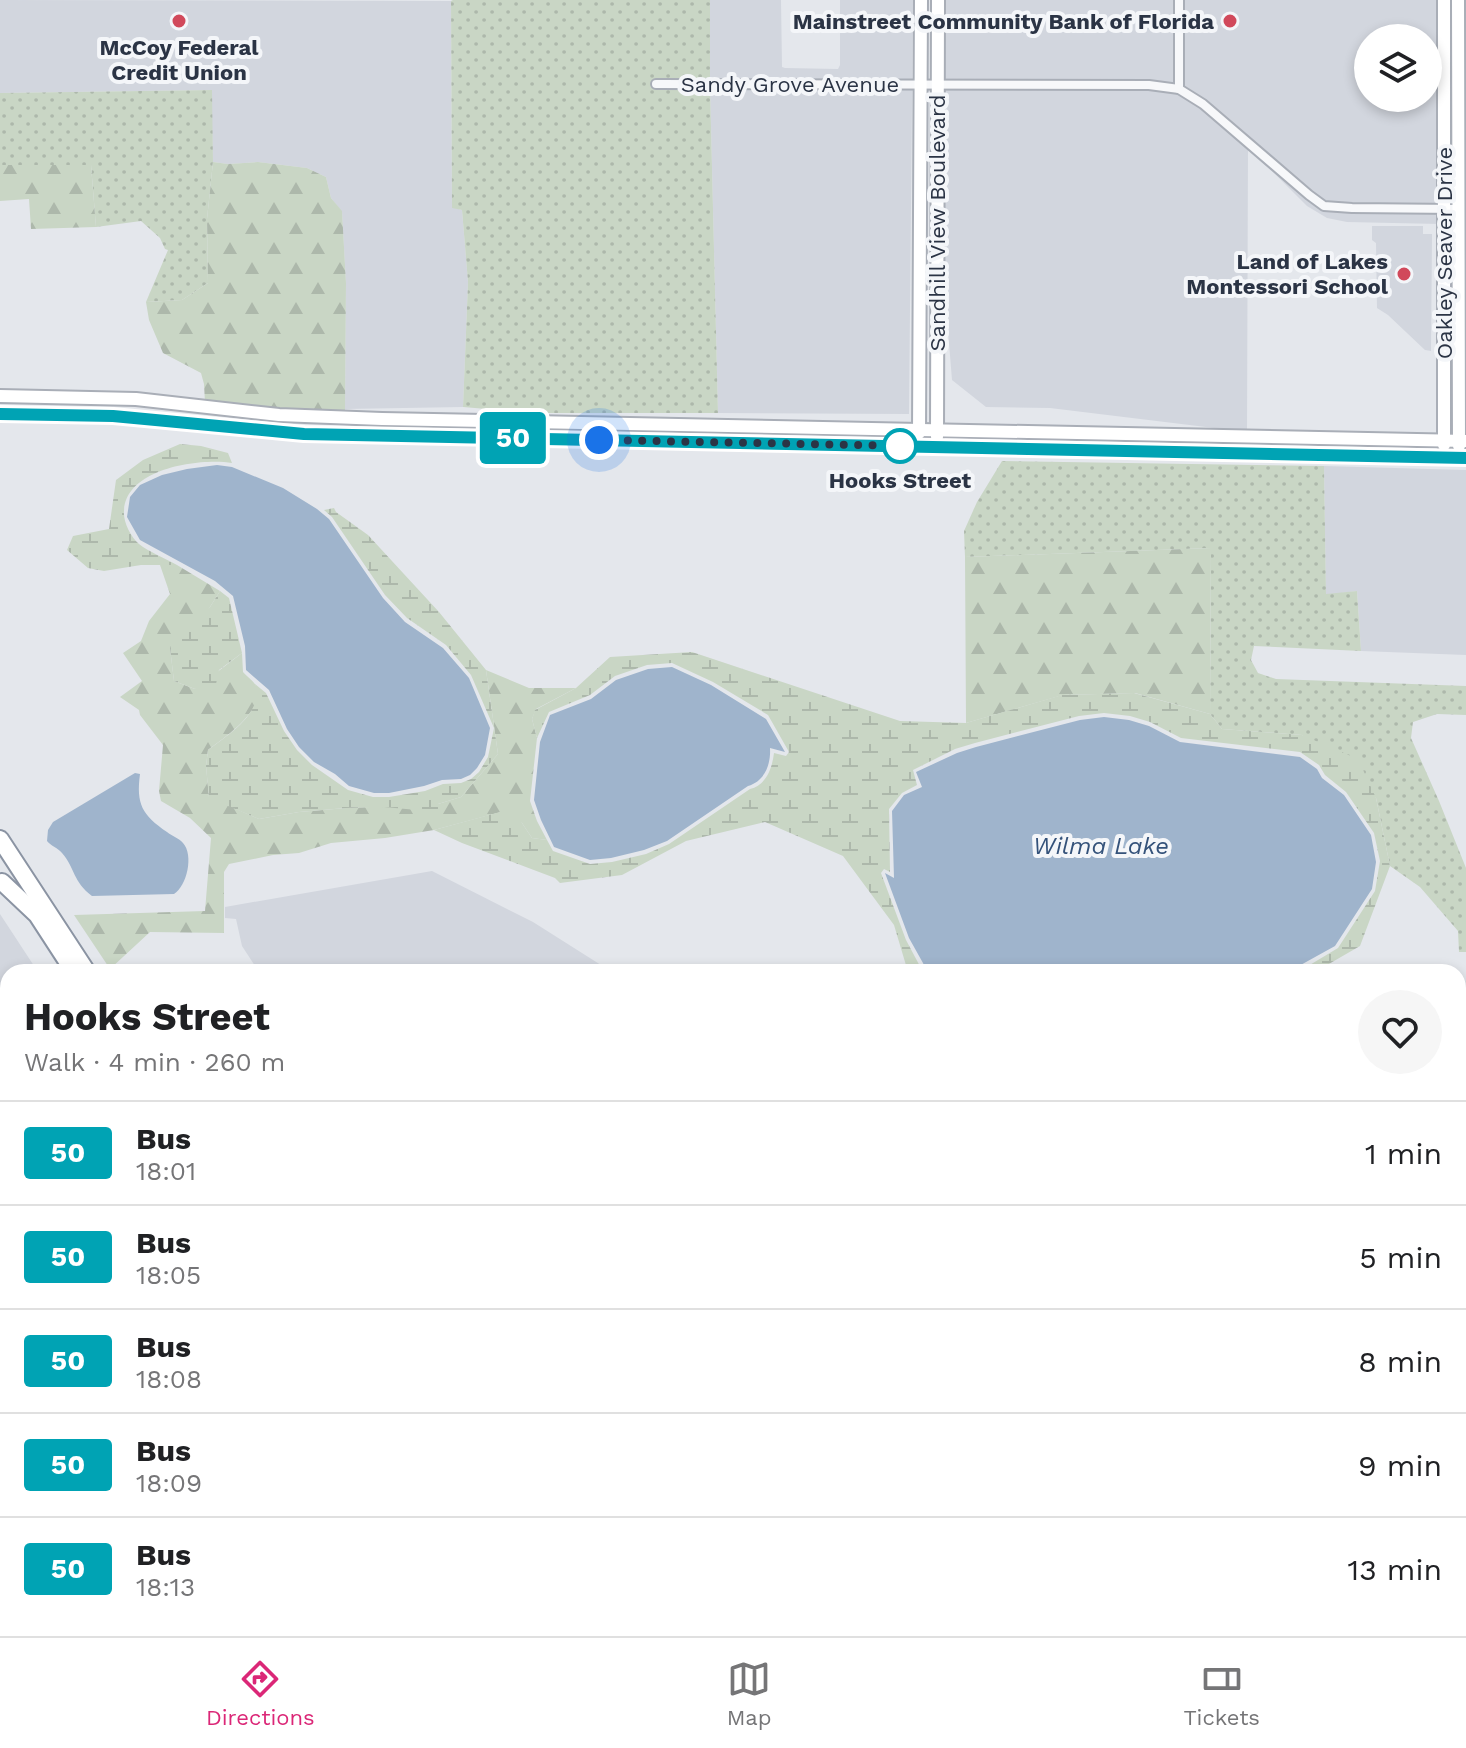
<!DOCTYPE html>
<html lang="en">
<head>
<meta charset="utf-8">
<style>
  body { margin:0; font-family:"Work Sans",sans-serif; background:#f6f6f6; color:#202124; height:100vh; display:flex; flex-direction:column; font-size:30px; white-space:nowrap }
  * { box-sizing:border-box; margin:0 }
  p { font-size:26px; color:#757577 }
  .icon { flex:none; width:44px; height:44px; fill:none; stroke:currentColor; stroke-width:2; stroke-linecap:round; stroke-linejoin:round }
  .map { position:relative; flex:1; overflow:hidden }
  .panel { position:absolute; left:0px; top:964px; width:1466px; height:672px; display:flex; flex-direction:column; background:#fff; border-radius:24px 24px 0 0; box-shadow:0 4px 12px #0003 }
  .panel>* { flex:none }
  .badge { padding:0 16px; border-radius:6px; font-size:28px; line-height:52px }
  .controls { position:absolute; left:1354px; top:24px; display:grid; gap:16px }
  .controls a { display:grid; place-items:center; width:88px; height:88px; border-radius:50%; background:#fff; box-shadow:0 4px 12px #0003; font-size:40px }
  .you { position:absolute; width:40px; height:40px; margin:-20px; border:6px solid #fff; border-radius:50%; background:#1a73e8; box-shadow:0 0 0 12px #1a73e833 }
  .map>.badge { position:absolute; translate:-50% -50%; box-shadow:0 0 0 4px #fff }
  .round { display:grid; place-items:center; flex:none; width:84px; height:84px; border-radius:42px; background:#f6f6f6 }
  .overview { display:flex; align-items:center; justify-content:space-between; height:136px; padding:0 24px }
  h1 { font-size:38px; font-weight:700; line-height:60px }
  ul { padding:0; list-style:none }
  li { display:flex; align-items:center; gap:24px; height:104px; padding:0 24px; border-top:2px solid #e0e0e0 }
  li div { flex:1 }
  li b { display:block; font-size:30px }
  li em { font-style:normal }
  li .badge { min-width:88px; font-weight:700; text-align:center }
  .tab-bar { display:flex; justify-content:space-around; align-items:center; height:112px; border-top:2px solid #e0e0e0; background:#fff; font-size:22px; color:#757577 }
  .tab-bar a { display:grid; justify-items:center; gap:4px }
  .tab-bar .active { color:#db2777 }
  .map>svg:first-child { display:block }
  .built { fill:#d2d6de; fill-rule:evenodd }
  .grass { fill:url(#grass-dots) }
  .forest { fill:url(#forest-firs) }
  .wetland { fill:url(#wetland-marsh) }
  .water { fill:#9fb4cc }
  .lines { fill:none; stroke-linecap:round; stroke-linejoin:round }
  .street-casing { stroke:#a9aeb7; stroke-width:12 }
  .secondary-casing { stroke:#a9aeb7; stroke-width:16 }
  .highway-casing { stroke:#8b94a3; stroke-width:20 }
  .street { stroke:#f7f8fa; stroke-width:8 }
  .secondary { stroke:#fff; stroke-width:12 }
  .highway { stroke:#fff; stroke-width:16 }
  .line-casing { stroke:#fff; stroke-width:18 }
  .line { stroke:#00a3b4; stroke-width:12 }
  .walk { stroke:#2b3445; stroke-width:8; stroke-dasharray:0 14.4 }
  .poi-dot { fill:#d1495b; stroke:#f4f6f9; stroke-width:3 }
  .stop-dot { fill:#fff; stroke:#00a3b4; stroke-width:4 }
  .labels { text-anchor:middle; stroke-width:8; stroke-linejoin:round; paint-order:stroke }
  .poi-label { font-size:22px; font-weight:bold; fill:#2b3445; stroke:#f4f6f9; text-anchor:end }
  .street-label { font-size:22px; fill:#2b3445; stroke:#f4f6f9 }
  .stop-label { font-size:22px; font-weight:bold; fill:#2b3445; stroke:#f4f6f9 }
  .water-label { font-size:24px; font-style:italic; fill:#34527a; stroke:#f4f6f9 }
</style>
</head>
<body>
<div class="map">
<svg width="1466" height="1636" viewBox="0 0 1466 1636">
  <defs>
    <pattern id="grass-dots" width="8" height="8" patternUnits="userSpaceOnUse" patternTransform="scale(2)"><rect width="8" height="8" fill="#c9d6c5"/><path d="M2 2h.1M6 6h.1" fill="none" stroke="#adb8ab" stroke-width="1.8" stroke-linecap="round"/></pattern>
    <pattern id="forest-firs" width="22" height="20" patternUnits="userSpaceOnUse" patternTransform="scale(2)"><rect width="22" height="20" fill="#c9d6c5"/><path d="M5 1l3.5 6h-7zM16 11l3.5 6h-7z" fill="#adb8ab"/></pattern>
    <pattern id="wetland-marsh" width="20" height="14" patternUnits="userSpaceOnUse" patternTransform="scale(2)"><rect width="20" height="14" fill="#c9d6c5"/><path d="M1 5h8M5 5V1M11 12h8M15 12V8" fill="none" stroke="#adb8ab"/></pattern>
  </defs>
  <rect width="100%" height="100%" fill="#e4e7ec"/>
  <g class="built">
    <path d="M 0,0 L 451,1 L 452,207 L 462,210 L 468,282 L 463,407 L 345,409 L 346,283 L 342,212 L 331,198 L 326,177 L 307,168 L 258,162 L 228,164 L 213,162 L 211,90 L 0,93 Z"/>
    <path d="M 710,0 L 781,0 L 782,67 L 785,68 L 838,69 L 840,65 L 840,0 L 913,0 L 909,414 L 718,413 L 710,85 Z"/>
    <path d="M 942,0 L 1439,0 L 1440,224 L 1347,222 L 1327,218 L 1307,206 L 1248,147 L 1247,432 L 1050,408 L 986,407 L 952,380 L 941,244 ZM 1368,38 L 1428,38 L 1428,98 L 1368,98 Z"/>
    <path d="M 1462,0 L 1466,0 L 1466,196 L 1463,196 Z"/>
    <path d="M 1372,226 L 1423,226 L 1423,234 L 1432,234 L 1431,351 L 1425,350 L 1388,315 L 1377,308 L 1376,243 L 1372,240 Z"/>
    <path d="M 1324,466 L 1466,470 L 1466,655 L 1361,651 L 1357,591 L 1326,595 Z"/>
    <path d="M 432,871 L 533,922 L 612,972 L 259,972 L 242,946 L 236,919 L 225,918 L 225,907 Z"/>
    <path d="M 0,914 L 38,972 L 8,972 L 8,1409 L 0,1409 Z"/>
    <path d="M 1458,1462 L 1466,1462 L 1466,1636 L 939,1636 L 934,1628 L 1458,1628 Z"/>
    <path d="M 471,1628 L 922,1628 L 928,1636 L 475,1636 Z"/>
  </g>
  <g class="grass">
    <path d="M 453,0 L 710,0 L 710,85 L 718,413 L 534,413 L 463,407 L 468,282 L 462,210 L 452,208 L 451,1 Z"/>
    <path d="M 212,90 L 213,162 L 207,219 L 208,283 L 182,300 L 146,302 L 168,250 L 165,249 L 160,238 L 141,221 L 96,227 L 91,165 L 0,165 L 0,93 Z"/>
    <path d="M 1002,461 L 1324,466 L 1326,594 L 1357,591 L 1361,651 L 1254,646 L 1251,660 L 1258,673 L 1276,679 L 1466,686 L 1466,715 L 1437,714 L 1413,722 L 1411,738 L 1439,801 L 1466,868 L 1466,952 L 1459,952 L 1458,931 L 1420,887 L 1390,866 L 1376,798 L 1302,735 L 1222,729 L 1210,714 L 1211,548 L 965,557 L 964,531 L 977,502 Z"/>
  </g>
  <g class="forest">
    <path d="M 213,162 L 228,164 L 258,162 L 307,168 L 326,177 L 331,198 L 342,211 L 346,283 L 345,413 L 280,410 L 205,403 L 204,384 L 201,373 L 163,353 L 149,320 L 146,302 L 182,300 L 208,283 L 207,219 Z"/>
    <path d="M 0,165 L 91,165 L 96,227 L 31,229 L 29,199 L 0,201 Z"/>
    <path d="M 1211,548 L 1210,714 L 1135,693 L 1063,695 L 966,723 L 965,557 Z"/>
    <path d="M 160,565 L 177,565 L 220,591 L 210,607 L 170,648 L 174,681 L 195,689 L 242,653 L 243,672 C 247,677 254,681 256,686 C 267,709 224,738 208,750 L 206,766 L 209,797 L 259,819 L 299,812 L 346,808 L 438,804 L 461,797 L 498,754 L 486,670 L 529,688 L 576,688 L 536,709 L 532,719 L 537,738 L 530,801 L 537,821 L 547,840 L 532,838 L 522,823 L 501,812 L 434,830 L 385,838 L 331,843 L 299,853 L 273,855 L 229,864 L 224,872 L 224,933 L 150,932 L 110,969 L 74,915 L 205,911 L 211,838 L 190,818 L 161,801 L 159,791 L 163,745 L 140,715 L 139,710 L 120,697 L 142,681 L 123,653 L 141,641 L 149,621 L 170,594 Z"/>
  </g>
  <g class="wetland">
    <path d="M 180,444 L 201,446 L 228,453 L 232,463 C 200,458 126,468 124,511 C 123,521 130,536 139,544 C 149,552 165,558 177,565 L 141,565 L 104,571 L 88,568 L 67,550 L 73,536 L 109,529 L 116,480 L 143,460 Z"/>
    <path d="M 334,508 L 336,512 L 368,535 L 439,612 L 486,670 L 498,754 L 461,797 L 438,804 L 439,812 L 384,807 L 346,808 L 299,812 L 259,819 L 209,798 L 206,766 L 208,750 C 229,734 264,713 255,684 L 266,693 L 284,731 L 297,750 L 312,765 L 348,790 L 373,797 L 389,797 L 425,791 L 443,784 L 461,783 L 471,779 L 479,772 L 488,757 L 494,728 L 471,675 L 446,645 L 407,618 L 385,595 L 332,517 L 324,510 Z"/>
    <path d="M 220,591 L 229,598 L 242,653 L 219,670 L 216,684 L 195,689 L 174,681 L 170,648 L 179,628 L 210,607 Z"/>
    <path d="M 692,652 L 900,721 L 966,723 L 1062,695 L 1134,693 L 1210,714 L 1222,729 L 1302,735 L 1358,759 L 1376,798 L 1390,866 L 1360,946 L 1315,972 L 1298,972 L 1338,948 L 1375,891 L 1380,861 L 1374,833 L 1346,792 L 1325,775 L 1319,765 L 1300,752 L 1181,738 L 1150,722 L 1130,716 L 1104,713 L 1079,716 L 975,743 L 955,749 L 913,770 L 917,785 L 902,793 L 889,809 L 890,872 L 884,869 L 881,873 L 906,940 L 923,972 L 908,972 L 894,925 L 843,856 L 765,822 L 686,841 L 622,875 L 560,883 L 555,878 L 462,843 L 434,830 L 500,812 L 511,812 L 522,823 L 532,838 L 547,840 L 553,851 L 590,864 L 612,862 L 646,854 L 669,844 L 750,789 C 766,785 772,769 774,753 L 786,756 L 789,752 L 768,715 L 713,682 L 672,663 L 647,665 L 615,676 L 590,695 L 549,712 L 537,738 L 532,719 L 535,710 L 576,688 L 610,657 Z"/>
  </g>
  <g class="water">
    <path d="M 217,465 L 232,467 L 283,488 L 317,509 L 329,519 L 383,598 L 405,622 L 443,648 L 469,678 L 490,728 L 485,755 L 477,768 L 470,775 L 461,779 L 442,780 L 424,786 L 389,793 L 374,793 L 349,786 L 335,774 L 314,762 L 299,747 L 287,729 L 269,690 L 246,670 L 245,646 L 233,596 L 215,581 L 140,540 L 127,517 L 130,497 L 140,485 L 162,475 L 187,469 Z"/>
    <path d="M 672,667 L 711,685 L 766,719 L 785,752 L 770,748 C 771,764 765,781 748,786 L 667,841 L 644,850 L 611,858 L 590,860 L 554,847 L 541,820 L 534,800 L 540,742 L 550,715 L 591,699 L 616,680 L 648,669 Z"/>
    <path d="M 1104,717 L 1129,720 L 1149,726 L 1180,742 L 1300,757 L 1317,769 L 1322,778 L 1344,795 L 1371,835 L 1376,862 L 1372,889 L 1335,946 L 1288,972 L 928,972 L 909,938 L 885,873 L 894,878 L 892,811 L 904,795 L 922,787 L 916,772 L 957,753 L 976,747 L 1080,720 Z"/>
    <path d="M 135,773 L 140,774 C 136,804 142,815 167,832 C 172,836 179,838 183,843 C 194,855 187,886 174,894 L 92,896 C 73,882 75,868 62,853 C 58,848 51,846 47,841 L 48,830 L 53,822 Z"/>
  </g>
  <g class="lines">
    <g class="street-casing">
      <g id="street">
        <path d="M 656,84 L 1149,85 L 1179,89 L 1203,104 L 1309,195 L 1324,206 L 1352,208 L 1458,209"/>
        <path d="M 1179,89 L 1179,0"/>
        <path d="M 0,1090 L 8,1089"/>
      </g>
    </g>
    <g class="secondary-casing">
      <g id="secondary">
        <path d="M 1444,0 L 1444,445"/>
        <path d="M 1458,0 L 1459,446"/>
        <path d="M 0,396 L 136,399 L 279,415 L 382,419 L 1466,441"/>
        <path d="M 0,414 L 113,416 L 304,434 L 1466,458"/>
        <path d="M 919,433 L 921,0"/>
        <path d="M 937,437 L 938,0"/>
        <path d="M 1458,1456 L 1466,1456"/>
        <path d="M 928,1628 L 934,1636"/>
      </g>
    </g>
    <g class="highway-casing">
      <g id="highway">
        <path d="M 0,839 L 87,972"/>
        <path d="M 2,882 L 37,915 L 74,972"/>
        <path d="M 420,1628 L 423,1636"/>
        <path d="M 448,1628 L 451,1636"/>
      </g>
    </g>
    <use href="#street" class="street"/>
    <use href="#secondary" class="secondary"/>
    <use href="#highway" class="highway"/>
  </g>
  <g class="lines">
    <g class="line-casing">
      <path id="line" d="M 0,414 L 113,416 L 304,434 L 1466,458"/>
    </g>
    <use href="#line" class="line"/>
    <path class="walk" d="M 599,440 L 910,446 L 900,446"/>
  </g>
  <g class="poi-dot">
    <circle cx="179" cy="21" r="8"/>
    <circle cx="1230" cy="21" r="8"/>
    <circle cx="1404" cy="274" r="8"/>
  </g>
  <circle class="stop-dot" cx="900" cy="446" r="16"/>
  <g class="labels">
    <g class="poi-label">
      <text x="1214" y="29">Mainstreet Community Bank of Florida</text>
      <text x="179" y="55" text-anchor="middle">McCoy Federal<tspan x="179" dy="25">Credit Union</tspan></text>
      <text x="1388" y="269">Land of Lakes<tspan x="1388" dy="25">Montessori School</tspan></text>
    </g>
    <g class="street-label">
      <text x="790" y="92">Sandy Grove Avenue</text>
      <text transform="translate(937 223) rotate(-90)" y="8">Sandhill View Boulevard</text>
      <text transform="translate(1444 253) rotate(-90)" y="8">Oakley Seaver Drive</text>
    </g>
    <g class="stop-label">
      <text x="900" y="488">Hooks Street</text>
    </g>
    <g class="water-label">
      <text x="1101" y="854">Wilma Lake</text>
    </g>
  </g>
</svg>
<div class="controls">
<a><svg class="icon" aria-label="layers" viewBox="0 0 24 24"><path d="M12 4l9 5-9 5-9-5zM3 14l9 5 9-5"/></svg></a>
</div>
<div class="you" style="left:599px;top:440px"></div>
<b class="badge" style="left:513px;top:438px;background:#00a3b4;color:#fff">50</b>
<section class="panel">
<div class="overview"><div><h1>Hooks Street</h1><p>Walk · 4 min · 260 m</p></div><a class="round"><svg class="icon" aria-label="heart" viewBox="0 0 24 24"><path d="M12 20l-8-8c-3-5 5-10 8-4 3-6 11-1 8 4z"/></svg></a></div>
<ul>
<li><span class="badge" style="background:#00a3b4;color:#fff">50</span><div><b>Bus</b><p>18:01</p></div><em>1 min</em></li>
<li><span class="badge" style="background:#00a3b4;color:#fff">50</span><div><b>Bus</b><p>18:05</p></div><em>5 min</em></li>
<li><span class="badge" style="background:#00a3b4;color:#fff">50</span><div><b>Bus</b><p>18:08</p></div><em>8 min</em></li>
<li><span class="badge" style="background:#00a3b4;color:#fff">50</span><div><b>Bus</b><p>18:09</p></div><em>9 min</em></li>
<li><span class="badge" style="background:#00a3b4;color:#fff">50</span><div><b>Bus</b><p>18:13</p></div><em>13 min</em></li>
</ul>
</section>
</div>
<nav class="tab-bar">
<a class="active"><svg class="icon" aria-label="directions" viewBox="0 0 24 24"><path d="M12 3l9 9-9 9-9-9zM9 14v-3h6M13 9l2 2-2 2"/></svg>Directions</a>
<a><svg class="icon" aria-label="map" viewBox="0 0 24 24"><path d="M3 6l6-2 6 2 6-2v14l-6 2-6-2-6 2zM9 4v14M15 6v14"/></svg>Map</a>
<a><svg class="icon" aria-label="tickets" viewBox="0 0 24 24"><path d="M3 7h18v10H3zM15 7v10"/></svg>Tickets</a>
</nav>
</body>
</html>
